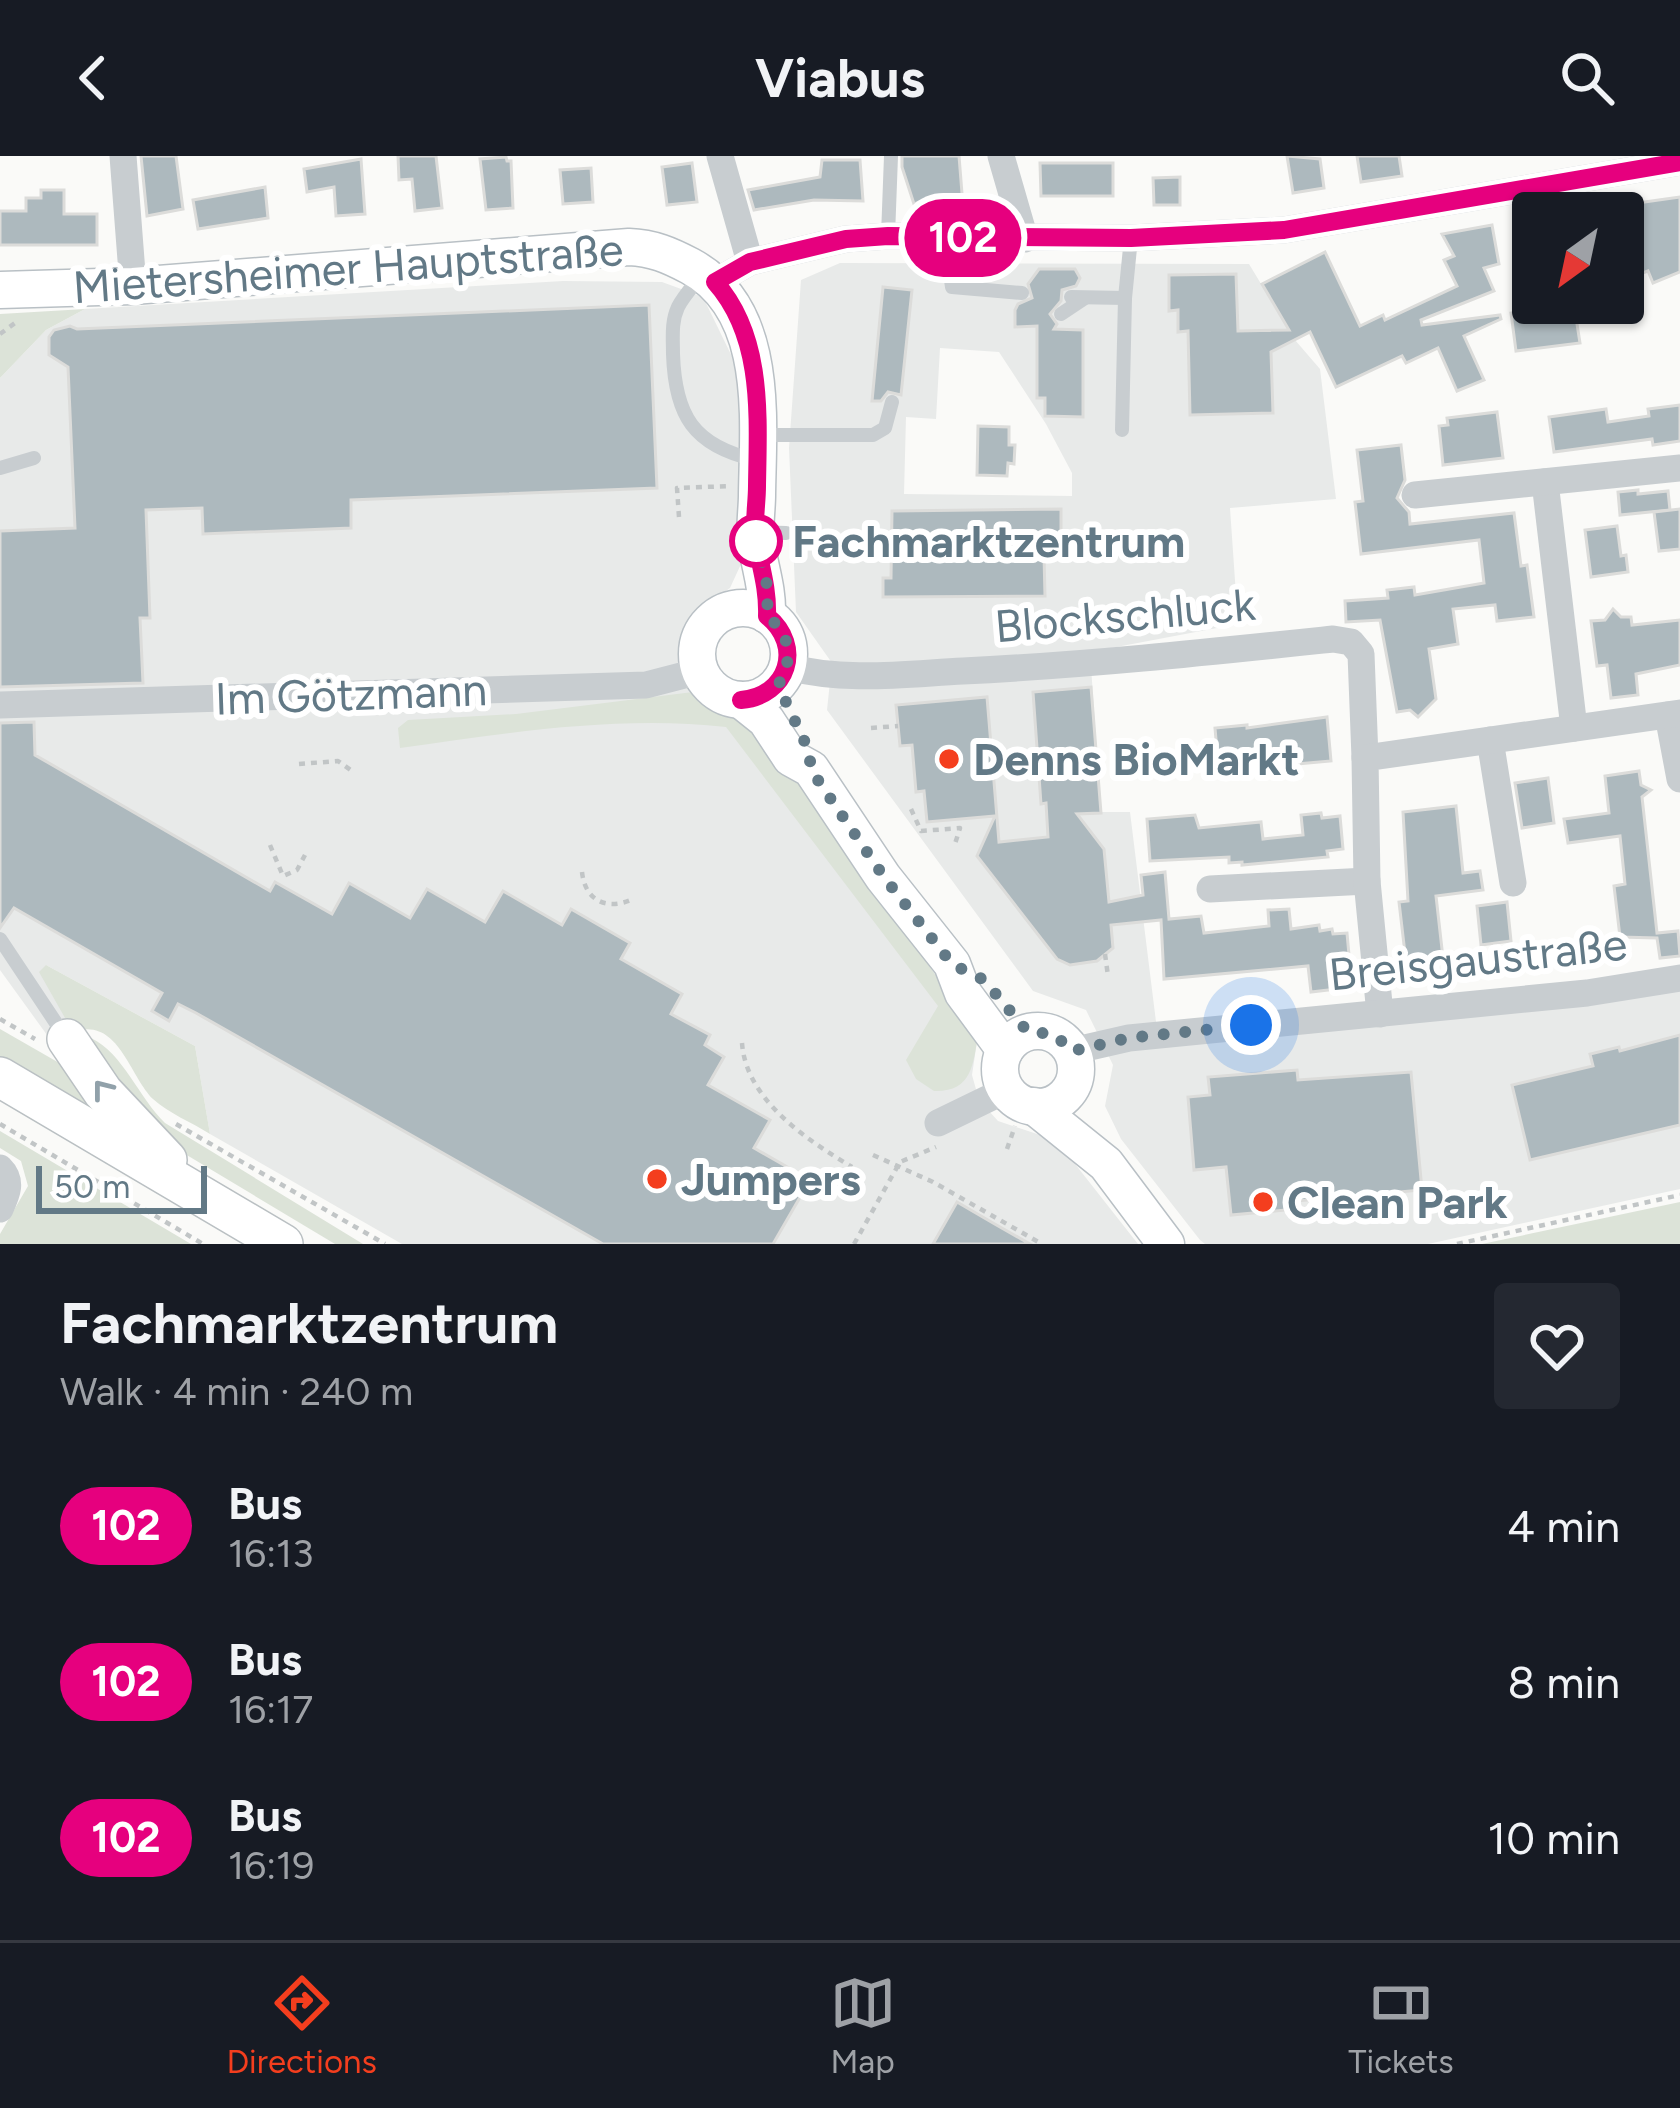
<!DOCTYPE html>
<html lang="en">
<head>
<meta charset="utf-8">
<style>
  body { margin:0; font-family:Figtree,sans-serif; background:#242831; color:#f1f3f6; height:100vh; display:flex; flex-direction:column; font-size:45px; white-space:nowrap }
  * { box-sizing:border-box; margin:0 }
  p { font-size:39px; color:#9ea1a6 }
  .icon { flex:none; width:66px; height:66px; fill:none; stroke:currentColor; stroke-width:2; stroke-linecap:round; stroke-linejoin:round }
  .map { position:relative; height:1088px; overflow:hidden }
  .details { display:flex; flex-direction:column; background:#171b24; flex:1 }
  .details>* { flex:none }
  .badge { padding:0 24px; border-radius:39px; font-size:42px; line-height:78px }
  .needle { width:78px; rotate:213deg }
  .buttons { position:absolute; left:1512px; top:36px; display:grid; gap:24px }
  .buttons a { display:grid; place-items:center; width:132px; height:132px; border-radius:12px; background:#171b24; box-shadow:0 3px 9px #0004; font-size:60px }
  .scale { position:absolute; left:36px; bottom:30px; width:171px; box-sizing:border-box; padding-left:12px; border:6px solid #627986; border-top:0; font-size:33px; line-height:42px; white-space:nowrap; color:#627986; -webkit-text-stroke:9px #fff; paint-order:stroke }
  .you { position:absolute; width:60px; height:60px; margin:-30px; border:9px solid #fff; border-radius:50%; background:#1a73e8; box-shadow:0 0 0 18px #1a73e833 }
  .map>.badge { position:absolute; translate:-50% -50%; box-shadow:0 0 0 6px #fff }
  .round { display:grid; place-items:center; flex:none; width:126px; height:126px; border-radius:12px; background:#242831 }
  .head { display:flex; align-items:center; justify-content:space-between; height:204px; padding:0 60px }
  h1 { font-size:57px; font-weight:700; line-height:90px }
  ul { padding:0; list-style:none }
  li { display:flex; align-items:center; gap:36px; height:156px; padding:0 60px }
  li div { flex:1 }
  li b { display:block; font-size:45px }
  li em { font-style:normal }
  li .badge { min-width:132px; font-weight:700; text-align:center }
  header { display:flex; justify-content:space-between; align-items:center; height:156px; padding:0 60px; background:#171b24; font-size:54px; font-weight:700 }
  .tab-bar { display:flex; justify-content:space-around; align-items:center; height:168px; border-top:3px solid #363941; background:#171b24; font-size:33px; color:#9ea1a6 }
  .tab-bar a { display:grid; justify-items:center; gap:6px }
  .tab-bar .selected { color:#f43e1e }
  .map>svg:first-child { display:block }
  .built { fill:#e8eae9; fill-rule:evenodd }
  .green { fill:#dce3d8 }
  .building { fill:#adb9be; stroke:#dcdcda; stroke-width:3 }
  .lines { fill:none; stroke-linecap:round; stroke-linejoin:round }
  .secondary-casing { stroke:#b9c0c5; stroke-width:39 }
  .primary-casing { stroke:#bac0c3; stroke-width:42 }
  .path { stroke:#c1c5c6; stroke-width:4.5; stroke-dasharray:6 6; stroke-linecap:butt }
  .lane { stroke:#c8cdd0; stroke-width:14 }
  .street { stroke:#c8cdd0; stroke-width:27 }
  .secondary { stroke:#fff; stroke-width:36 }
  .primary { stroke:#fff; stroke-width:39 }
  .oneway { stroke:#91a1aa }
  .line-casing { stroke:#fff; stroke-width:27 }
  .line { stroke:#e6007e; stroke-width:18 }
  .walk { stroke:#627986; stroke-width:12; stroke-dasharray:0 21.6 }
  .stop-dot { fill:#fff; stroke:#e6007e; stroke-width:6 }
  .poi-dot { fill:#f43e1e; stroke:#fff; stroke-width:4.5 }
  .labels { text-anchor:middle; stroke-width:12; stroke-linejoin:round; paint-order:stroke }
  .street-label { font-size:45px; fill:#627986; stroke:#fff }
  .stop-label { font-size:45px; font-weight:bold; fill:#627986; stroke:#fff; text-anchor:start }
  .poi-label { font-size:45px; font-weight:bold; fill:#627986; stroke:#fff; text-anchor:start }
</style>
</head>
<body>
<header><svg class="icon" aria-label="back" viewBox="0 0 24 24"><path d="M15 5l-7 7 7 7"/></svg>Viabus<svg class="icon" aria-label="search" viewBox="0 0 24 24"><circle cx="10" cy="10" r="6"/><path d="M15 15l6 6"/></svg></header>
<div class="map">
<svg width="1680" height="1088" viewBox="0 0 1680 1088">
  <rect width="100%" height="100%" fill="#fafaf8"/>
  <g class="built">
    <path d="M 840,107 L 1249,108 L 1295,184 L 1320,213 L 1336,343 L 1230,352 L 1238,468 L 1090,496 L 1101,656 L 1130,656 L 1158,882 L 1680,833 L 1680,1033 L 1428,1088 L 1205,1088 L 1200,1084 L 1121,983 L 1105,950 L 1113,909 L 1086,854 L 1033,835 L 827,554 L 832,507 L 796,456 L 789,292 L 801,124 ZM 940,192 L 999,196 L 1046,268 L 1072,317 L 1072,340 L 904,338 L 906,261 L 936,263 Z"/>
    <path d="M 563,125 L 662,126 L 703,141 L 738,213 L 746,287 L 741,408 L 730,432 L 698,455 L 683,482 L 682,512 L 692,536 L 706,549 L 729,559 L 752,560 L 978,879 L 972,919 L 979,944 L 998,965 L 1040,979 L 1068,999 L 1138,1088 L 402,1088 L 210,978 L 195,890 L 46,809 L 73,876 L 47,879 L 0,814 L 0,222 L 46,174 L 85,153 Z"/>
  </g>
  <g class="green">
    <path d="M 85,153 L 46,174 L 0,222 L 0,158 Z"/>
    <path d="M 693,536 C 711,553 727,559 752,560 L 978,879 C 973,909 972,936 934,935 L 916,923 L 906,904 L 938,850 L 726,571 C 618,559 507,577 400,592 L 398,572 L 408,564 L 516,558 Z"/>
    <path d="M 46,809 L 195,890 L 210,978 C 193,967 168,957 153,943 C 129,919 118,860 73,876 L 39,816 Z"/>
    <path d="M 0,873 L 68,912 L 114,971 L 0,904 Z"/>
    <path d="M 91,882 C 123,897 139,942 165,967 L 363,1088 L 335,1088 L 155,980 L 80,884 Z"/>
    <path d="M 0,975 L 191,1088 L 0,1088 L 0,1078 L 28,1030 L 21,1005 L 0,992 Z"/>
    <path d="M 1680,1046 L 1680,1088 L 1482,1088 Z"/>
  </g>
  <g class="building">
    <path d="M 141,0 L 176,0 L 183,53 L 147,60 Z"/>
    <path d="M 398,0 L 436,0 L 442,52 L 415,55 L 412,23 L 399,24 Z"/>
    <path d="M 902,0 L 959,0 L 963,50 L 937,51 L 935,41 L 914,48 L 902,11 Z"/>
    <path d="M 1287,0 L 1320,3 L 1324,32 L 1293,37 Z"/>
    <path d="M 1357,0 L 1399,0 L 1402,20 L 1361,26 Z"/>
    <path d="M 506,1 L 507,5 L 511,5 L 513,52 L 486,54 L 480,3 Z"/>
    <path d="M 361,3 L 365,58 L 336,60 L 334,31 L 307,36 L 304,13 Z"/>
    <path d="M 822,4 L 860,4 L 863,45 L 814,44 L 754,54 L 748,34 L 820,21 Z"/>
    <path d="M 692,7 L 697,46 L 667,49 L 662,11 Z"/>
    <path d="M 1040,7 L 1113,7 L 1113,40 L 1041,40 Z"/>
    <path d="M 591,12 L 593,46 L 563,48 L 560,14 Z"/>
    <path d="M 1180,21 L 1180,49 L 1154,49 L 1153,22 Z"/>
    <path d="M 265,31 L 268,62 L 198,73 L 193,44 Z"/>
    <path d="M 41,34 L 64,34 L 64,58 L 97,58 L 97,89 L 0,89 L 0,55 L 26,55 L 26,42 L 41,42 Z"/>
    <path d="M 1680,41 L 1680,116 L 1653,127 L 1648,115 L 1623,124 L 1623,103 L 1641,96 L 1623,49 Z"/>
    <path d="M 1492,69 L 1499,108 L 1484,112 L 1494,135 L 1421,164 L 1422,169 L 1500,159 L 1501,163 L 1464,180 L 1484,224 L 1457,235 L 1438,192 L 1406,207 L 1402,200 L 1336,231 L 1310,176 L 1271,196 L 1273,257 L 1190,259 L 1188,175 L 1178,176 L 1178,154 L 1169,155 L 1169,119 L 1236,118 L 1238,175 L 1289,174 L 1262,128 L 1325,96 L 1360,170 L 1383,159 L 1385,164 L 1457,130 L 1444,104 L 1454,100 L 1442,78 Z"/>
    <path d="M 1039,113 L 1075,113 L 1080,122 L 1076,130 L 1062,134 L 1061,145 L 1050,158 L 1057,168 L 1054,173 L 1083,174 L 1083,261 L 1045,260 L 1045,242 L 1037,242 L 1037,170 L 1015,171 L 1015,154 L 1018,148 L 1032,142 L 1028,128 Z"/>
    <path d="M 883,131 L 912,134 L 901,239 L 888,236 L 881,245 L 872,245 Z"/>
    <path d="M 649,149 L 657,332 L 351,344 L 351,372 L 203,378 L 202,352 L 146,354 L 150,462 L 140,462 L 143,527 L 0,531 L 0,375 L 75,372 L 68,211 L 49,199 L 49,181 L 54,174 L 70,170 L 77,173 Z"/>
    <path d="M 1574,149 L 1580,187 L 1516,195 L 1511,157 Z"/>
    <path d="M 1680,249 L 1680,285 L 1653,289 L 1652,283 L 1554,296 L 1549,261 L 1606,253 L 1608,266 L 1649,260 L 1648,253 Z"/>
    <path d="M 1497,256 L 1503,302 L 1443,309 L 1439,270 L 1448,269 L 1447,262 Z"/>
    <path d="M 978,270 L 1009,271 L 1009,289 L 1015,289 L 1014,308 L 1008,307 L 1007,320 L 977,319 Z"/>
    <path d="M 1401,289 L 1405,324 L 1397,342 L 1409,356 L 1410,368 L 1514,357 L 1521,410 L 1527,409 L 1534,461 L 1497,465 L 1495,449 L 1453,453 L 1458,488 L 1429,493 L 1436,543 L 1418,561 L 1410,554 L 1397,556 L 1380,464 L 1346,466 L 1345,445 L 1388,442 L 1387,434 L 1414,431 L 1415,439 L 1484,427 L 1479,384 L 1361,398 L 1355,346 L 1363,345 L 1357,294 Z"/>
    <path d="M 1638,334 L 1638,338 L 1668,335 L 1670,354 L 1620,359 L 1618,336 Z"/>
    <path d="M 1061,353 L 1061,399 L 1044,399 L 1045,440 L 883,441 L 883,422 L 891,422 L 892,355 Z"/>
    <path d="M 1680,353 L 1680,393 L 1659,395 L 1654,356 Z"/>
    <path d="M 1617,370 L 1621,400 L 1626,399 L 1628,416 L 1591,421 L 1585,374 Z"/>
    <path d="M 1613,453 L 1621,461 L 1631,461 L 1632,469 L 1680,464 L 1680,509 L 1636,518 L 1638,539 L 1611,542 L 1607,509 L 1597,510 L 1591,465 L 1605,464 Z"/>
    <path d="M 1091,531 L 1101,657 L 1077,658 L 1104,693 L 1109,746 L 1143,739 L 1141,719 L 1165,716 L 1169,763 L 1201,760 L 1204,777 L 1269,770 L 1268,754 L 1289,753 L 1291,773 L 1319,769 L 1320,775 L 1332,773 L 1333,778 L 1347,777 L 1349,799 L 1334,801 L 1337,833 L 1311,836 L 1308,810 L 1164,823 L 1161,764 L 1111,769 L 1113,792 L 1097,805 L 1070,809 L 1057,803 L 977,700 L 995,660 L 927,666 L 924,635 L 916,636 L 912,589 L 900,590 L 896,549 L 987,541 L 999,686 L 1048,681 L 1046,647 L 1041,648 L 1033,536 Z"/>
    <path d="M 1327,561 L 1331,605 L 1285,609 L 1285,600 L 1218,607 L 1215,572 L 1247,569 L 1247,572 Z"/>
    <path d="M 34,566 L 35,599 L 270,735 L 275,726 L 332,758 L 349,727 L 410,762 L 427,733 L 485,766 L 503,735 L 562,769 L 571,753 L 630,787 L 621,803 L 682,838 L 671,858 L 710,879 L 705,889 L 724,901 L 708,929 L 770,964 L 754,992 L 810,1024 L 773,1088 L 603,1088 L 196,857 L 178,848 L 169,865 L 152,855 L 162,837 L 14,752 L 0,772 L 0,567 Z"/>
    <path d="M 1639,615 L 1641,629 L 1651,634 L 1642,641 L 1657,777 L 1678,775 L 1680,800 L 1660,802 L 1657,782 L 1620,781 L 1614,730 L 1625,728 L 1620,680 L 1568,687 L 1564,663 L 1609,657 L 1605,620 Z"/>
    <path d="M 1548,622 L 1554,667 L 1522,672 L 1515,627 Z"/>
    <path d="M 1456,650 L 1463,717 L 1480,715 L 1483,734 L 1436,740 L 1443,802 L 1428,803 L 1430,821 L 1412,823 L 1410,805 L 1406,806 L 1399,746 L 1408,745 L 1403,656 Z"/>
    <path d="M 1321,657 L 1322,662 L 1340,660 L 1343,693 L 1327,695 L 1328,701 L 1242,709 L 1242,706 L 1229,707 L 1229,701 L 1150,705 L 1147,663 L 1195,659 L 1199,672 L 1261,666 L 1263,683 L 1303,679 L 1301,659 Z"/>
    <path d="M 1507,746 L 1511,785 L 1481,789 L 1477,750 Z"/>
    <path d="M 1680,879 L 1680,969 L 1530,1004 L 1512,929 L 1593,910 L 1590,898 L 1619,891 L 1620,895 Z"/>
    <path d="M 1297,914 L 1298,924 L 1411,916 L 1422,1034 L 1296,1045 L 1297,1053 L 1231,1059 L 1226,1011 L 1194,1014 L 1188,941 L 1210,939 L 1208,921 Z"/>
    <path d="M 957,1046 L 993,1067 L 1030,1088 L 933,1088 Z"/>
  </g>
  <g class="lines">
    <g class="secondary-casing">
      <g id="secondary">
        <path d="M 0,134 L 133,130 L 629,91 C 653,92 669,99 690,110 C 770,153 758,262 757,339 C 757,354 754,371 756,386 C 760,412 768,433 767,459"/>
        <circle cx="743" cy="498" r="46"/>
        <path d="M 741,544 L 766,564 L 791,602 L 811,613 L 883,721 L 952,808 L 963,837 L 1005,894"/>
        <circle cx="1038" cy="913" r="38"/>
        <path d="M 1034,950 L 1106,1008 L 1166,1088"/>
      </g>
    </g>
    <g class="primary-casing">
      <g id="primary">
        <path d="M 67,883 L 103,936 L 167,1004"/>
        <path d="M 0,921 L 283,1088"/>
      </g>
    </g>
    <g class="path">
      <path d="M 0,178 L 19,164"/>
      <path d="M 679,361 L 677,332 L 731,330"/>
      <path d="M 871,572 L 898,570"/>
      <path d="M 299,608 L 338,605 L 352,615"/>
      <path d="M 911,653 L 921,675 L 960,672 L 954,691"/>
      <path d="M 270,689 L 283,720 L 297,714 L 305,699"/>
      <path d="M 582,716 C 585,745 607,755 633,743"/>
      <path d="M 1105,798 L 1108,820"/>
      <path d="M 0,863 L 35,883"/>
      <path d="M 742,887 C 746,944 807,984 852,1011"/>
      <path d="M 0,968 L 203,1088"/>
      <path d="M 176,968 L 385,1088"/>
      <path d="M 1007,993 L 1015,970"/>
      <path d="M 873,999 L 933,1026 L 1042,1088"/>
      <path d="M 854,1088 L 900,1006 L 936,991"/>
      <path d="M 1457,1088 L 1680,1039"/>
    </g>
    <g class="lane">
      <path d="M 1534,31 L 1544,57"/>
      <path d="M 888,80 L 891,0"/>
      <path d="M 945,82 L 952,131 L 1022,137"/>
      <path d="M 700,121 C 692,131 683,141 678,151 C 671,166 673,182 673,198 C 675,259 693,290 756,304"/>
      <path d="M 1071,141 L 1125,142"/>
      <path d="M 1061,158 L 1085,142"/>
      <path d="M 1122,274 L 1125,142 L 1131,82"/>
      <path d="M 763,279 L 873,279 L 885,272 L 892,246"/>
      <path d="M 0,312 L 34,302"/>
      <path d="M 756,376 L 786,377"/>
      <path d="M 0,783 L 64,879"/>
    </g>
    <g class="street">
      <path d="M 123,0 L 133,130"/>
      <path d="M 720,0 L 750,106"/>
      <path d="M 1001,0 L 1025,83"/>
      <path d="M 715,126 L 750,106 L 846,83 L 888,80 L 1131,82 L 1284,74 L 1680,6"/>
      <path d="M 1545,326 L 1574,572"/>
      <path d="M 1415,339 L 1680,312"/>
      <path d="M 788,511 C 845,526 904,518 963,515 C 1087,509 1209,496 1333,483 L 1351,486 L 1361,498 L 1365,602"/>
      <path d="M 0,549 L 646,529 L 700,515"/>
      <path d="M 1668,559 L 1680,623"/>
      <path d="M 1490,584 L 1513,727"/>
      <path d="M 1210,733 L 1367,725"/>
      <path d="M 1380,858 L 1367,725 L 1365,602 L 1680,557"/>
      <path d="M 1072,895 L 1129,882 L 1587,837 L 1680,822"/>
      <path d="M 938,967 L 1006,934"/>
      <path d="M 0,1012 C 13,1025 7,1038 0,1053"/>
    </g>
    <use href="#secondary" class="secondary"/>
    <use href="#primary" class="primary"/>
  </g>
  <defs><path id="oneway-chevron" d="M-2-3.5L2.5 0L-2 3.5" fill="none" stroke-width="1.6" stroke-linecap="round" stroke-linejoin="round" transform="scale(3)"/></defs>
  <use class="oneway" href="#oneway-chevron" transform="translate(102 933) rotate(-128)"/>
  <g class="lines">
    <g class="line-casing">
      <path id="line" d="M 741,544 C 788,540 804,490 767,460 C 768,433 761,412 756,386 C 753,369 757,348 757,330 C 758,260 764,181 715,126 L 750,106 L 846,83 L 888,80 L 1131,82 L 1284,74 L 1680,6"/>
    </g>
    <use href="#line" class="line"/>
    <path class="walk" d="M 756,385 L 768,433 L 767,460 C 791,479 794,503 778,529 L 809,595 L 811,614 L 884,721 L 952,808 L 984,824 L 1028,876 L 1054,878 L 1072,895 L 1129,882 L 1251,869"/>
  </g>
  <circle class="stop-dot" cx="756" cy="385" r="24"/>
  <g class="poi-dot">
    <circle cx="949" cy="603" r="12"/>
    <circle cx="657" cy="1023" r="12"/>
    <circle cx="1263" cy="1046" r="12"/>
  </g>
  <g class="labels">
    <g class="street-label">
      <text transform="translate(348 112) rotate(-4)" y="16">Mietersheimer Hauptstraße</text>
      <text transform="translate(1125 459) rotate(-5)" y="16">Blockschluck</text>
      <text transform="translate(351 538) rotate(-2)" y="16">Im Götzmann</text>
      <text transform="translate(1478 803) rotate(-6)" y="16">Breisgaustraße</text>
    </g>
    <g class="stop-label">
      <text x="792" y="401">Fachmarktzentrum</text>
    </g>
    <g class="poi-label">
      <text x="973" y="619">Denns BioMarkt</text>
      <text x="681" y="1039">Jumpers</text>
      <text x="1287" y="1062">Clean Park</text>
    </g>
  </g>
</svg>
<div class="buttons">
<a><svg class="needle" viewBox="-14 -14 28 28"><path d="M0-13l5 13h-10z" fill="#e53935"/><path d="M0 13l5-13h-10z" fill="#9ea1a6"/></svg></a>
</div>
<div class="scale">50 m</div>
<div class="you" style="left:1251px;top:869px"></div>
<b class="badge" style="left:963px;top:82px;background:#e6007e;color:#fff">102</b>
</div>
<section class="details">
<div class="head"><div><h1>Fachmarktzentrum</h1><p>Walk · 4 min · 240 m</p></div><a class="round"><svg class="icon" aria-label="heart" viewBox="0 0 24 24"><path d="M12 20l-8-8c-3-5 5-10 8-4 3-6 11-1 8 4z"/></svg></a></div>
<ul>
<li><span class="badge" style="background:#e6007e;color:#fff">102</span><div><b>Bus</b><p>16:13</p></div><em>4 min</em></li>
<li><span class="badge" style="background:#e6007e;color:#fff">102</span><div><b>Bus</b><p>16:17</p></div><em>8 min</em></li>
<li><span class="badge" style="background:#e6007e;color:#fff">102</span><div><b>Bus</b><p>16:19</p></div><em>10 min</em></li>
</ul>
</section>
<nav class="tab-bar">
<a class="selected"><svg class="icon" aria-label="directions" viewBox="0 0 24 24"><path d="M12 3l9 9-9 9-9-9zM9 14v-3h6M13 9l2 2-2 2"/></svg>Directions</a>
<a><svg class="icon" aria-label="map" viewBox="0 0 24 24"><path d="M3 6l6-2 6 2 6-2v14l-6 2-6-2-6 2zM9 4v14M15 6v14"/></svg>Map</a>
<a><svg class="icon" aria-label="tickets" viewBox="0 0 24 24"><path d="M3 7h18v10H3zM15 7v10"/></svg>Tickets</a>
</nav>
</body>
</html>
